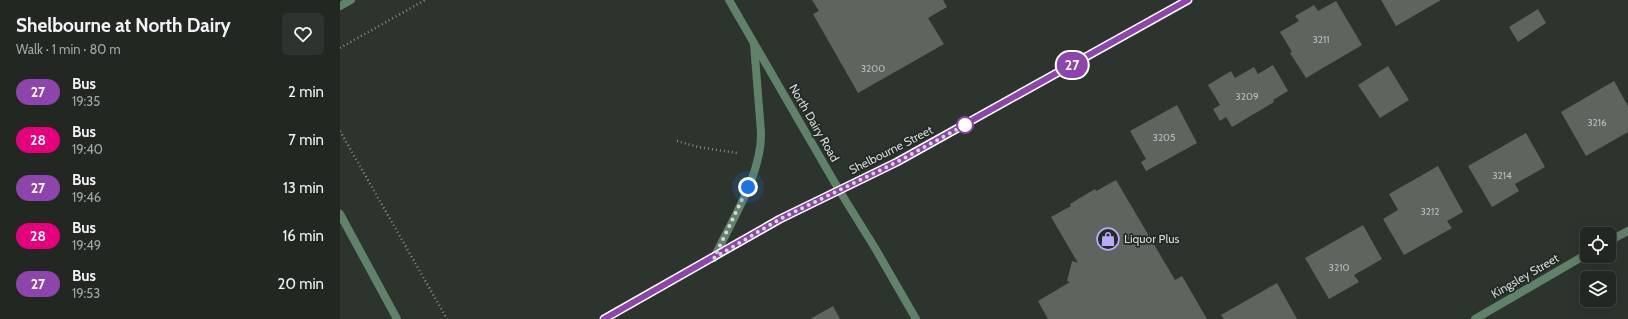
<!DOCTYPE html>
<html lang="en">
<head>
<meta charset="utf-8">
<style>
  body { margin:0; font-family:Cabin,sans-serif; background:#2e332f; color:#f1f3f6; height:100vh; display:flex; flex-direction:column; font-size:15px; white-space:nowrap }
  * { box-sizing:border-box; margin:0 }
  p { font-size:13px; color:#a2a5a5 }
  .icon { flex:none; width:22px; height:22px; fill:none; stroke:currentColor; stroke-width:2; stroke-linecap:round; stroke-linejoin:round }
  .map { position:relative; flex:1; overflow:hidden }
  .details { display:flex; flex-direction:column; background:#222722; width:340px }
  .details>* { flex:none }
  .badge { padding:0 8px; border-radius:13px; font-size:14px; line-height:26px }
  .fabs { position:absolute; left:1240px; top:227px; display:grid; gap:8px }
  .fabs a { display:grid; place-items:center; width:36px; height:36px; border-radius:6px; background:#222722; box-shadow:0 4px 16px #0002,0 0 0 1px #3f4440; font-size:20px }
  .you { position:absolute; width:20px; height:20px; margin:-10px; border:3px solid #fff; border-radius:50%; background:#1a73e8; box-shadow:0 0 0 6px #1a73e833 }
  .map>.badge { position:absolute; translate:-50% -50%; box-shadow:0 0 0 2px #fff }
  .round { display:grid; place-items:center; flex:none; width:42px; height:42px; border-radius:6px; background:#2e332f }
  .summary { display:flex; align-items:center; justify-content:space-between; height:68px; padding:0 16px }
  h1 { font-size:19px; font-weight:700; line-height:30px }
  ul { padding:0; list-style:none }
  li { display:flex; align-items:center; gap:12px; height:48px; padding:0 16px }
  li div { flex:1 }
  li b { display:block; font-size:15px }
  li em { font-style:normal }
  li .badge { min-width:44px; font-weight:700; text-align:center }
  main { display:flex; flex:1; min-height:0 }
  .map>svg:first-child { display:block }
  .building { fill:#5e655f }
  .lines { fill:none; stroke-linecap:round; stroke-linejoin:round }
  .path { stroke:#868b87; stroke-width:2.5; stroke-dasharray:1 3; stroke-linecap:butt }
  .service { stroke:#60816a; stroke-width:8 }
  .minor { stroke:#60816a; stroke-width:8 }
  .tertiary { stroke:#60816a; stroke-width:8 }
  .secondary { stroke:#78ae89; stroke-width:8 }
  .line-casing { stroke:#fff; stroke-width:9 }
  .line { stroke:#8e44ad; stroke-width:6 }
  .walk { stroke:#d5d9d6; stroke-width:4; stroke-dasharray:0 7.2 }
  .stop-dot { fill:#fff; stroke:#8e44ad; stroke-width:2 }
  .labels { text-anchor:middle; stroke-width:3.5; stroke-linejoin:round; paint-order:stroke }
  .number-label { font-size:10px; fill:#b7bcb8 }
  .street-label { font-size:12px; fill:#d5d9d6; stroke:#232a25 }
  .poi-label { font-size:12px; fill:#d5d9d6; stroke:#232a25; text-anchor:start }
</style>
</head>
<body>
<main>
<section class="details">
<div class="summary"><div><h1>Shelbourne at North Dairy</h1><p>Walk · 1 min · 80 m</p></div><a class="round"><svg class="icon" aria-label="heart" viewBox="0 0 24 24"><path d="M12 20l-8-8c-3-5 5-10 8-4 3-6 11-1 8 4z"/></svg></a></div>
<ul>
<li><span class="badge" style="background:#8e44ad;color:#fff">27</span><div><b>Bus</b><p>19:35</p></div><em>2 min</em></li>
<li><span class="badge" style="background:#e6007e;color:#fff">28</span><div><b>Bus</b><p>19:40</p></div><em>7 min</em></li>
<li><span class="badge" style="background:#8e44ad;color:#fff">27</span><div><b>Bus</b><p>19:46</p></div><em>13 min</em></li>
<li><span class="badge" style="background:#e6007e;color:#fff">28</span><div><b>Bus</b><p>19:49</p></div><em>16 min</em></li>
<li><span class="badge" style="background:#8e44ad;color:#fff">27</span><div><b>Bus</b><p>19:53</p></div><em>20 min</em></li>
</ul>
</section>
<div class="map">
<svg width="1288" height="319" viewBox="0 0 1288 319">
  <rect width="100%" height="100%" fill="#2d342e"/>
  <g class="building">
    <path d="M 472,0 L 603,0 L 607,7 L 588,18 L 604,44 L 518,93 L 473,14 L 479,11 Z"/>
    <path d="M 1041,0 L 1101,0 L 1056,26 Z"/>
    <path d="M 996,1 L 1022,45 L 966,78 L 950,53 L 952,52 L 940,32 L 959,21 L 955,16 L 974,5 L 978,11 Z"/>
    <path d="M 1198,9 L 1206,23 L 1178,42 L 1169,27 Z"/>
    <path d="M 933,65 L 948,91 L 933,100 L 934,102 L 892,127 L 886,117 L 880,121 L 873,109 L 880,105 L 868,85 L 891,71 L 895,78 L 914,67 L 918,74 Z"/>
    <path d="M 1048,66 L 1069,100 L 1040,118 L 1018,85 Z"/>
    <path d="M 1274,81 L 1288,106 L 1288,132 L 1246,156 L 1221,112 Z"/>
    <path d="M 837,105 L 857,143 L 806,171 L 801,162 L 806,159 L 790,131 Z"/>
    <path d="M 1186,133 L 1205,167 L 1175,184 L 1179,191 L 1152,207 L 1128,166 Z"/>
    <path d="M 1098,166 L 1123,212 L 1107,221 L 1112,228 L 1064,255 L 1043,219 L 1058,210 L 1049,194 Z"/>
    <path d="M 776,180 L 835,280 L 842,276 L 867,319 L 708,319 L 698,301 L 730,282 L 727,281 L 732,261 L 738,263 L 711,217 L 731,206 L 730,204 L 755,189 L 756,191 Z"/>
    <path d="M 1023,225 L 1042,259 L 1014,275 L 1019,282 L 989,299 L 965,258 Z"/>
    <path d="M 937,283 L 957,319 L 884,319 L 881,315 Z"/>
    <path d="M 493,306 L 500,319 L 470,319 Z"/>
  </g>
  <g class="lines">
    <g class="path">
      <path d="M 0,48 L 85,0"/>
      <path d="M 0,131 L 107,319"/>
      <path d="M 337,141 L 358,147 L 397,153"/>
    </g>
    <g class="service">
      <path d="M 0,6 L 11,0"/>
      <path d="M 0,214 L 57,319"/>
    </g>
    <g class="minor">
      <path d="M 499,190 L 535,248 L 576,319"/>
      <path d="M 1269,241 L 1288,231"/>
      <path d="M 1135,319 L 1247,254"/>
    </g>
    <g class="tertiary">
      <path d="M 389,0 L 499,190"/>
      <path d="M 374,258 C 392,220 422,174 421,132 L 414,44"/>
    </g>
    <path class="secondary" d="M 264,319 L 441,219 L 557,162 L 848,0"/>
  </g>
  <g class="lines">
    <g class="line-casing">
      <path id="line" d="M 264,319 L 440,219 L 557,162 L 848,0"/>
    </g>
    <use href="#line" class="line"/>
    <path class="walk" d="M 408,187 L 374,258 L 440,219 L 557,162 L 625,125"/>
  </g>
  <defs>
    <g id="shop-ring" transform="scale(1.15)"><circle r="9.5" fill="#232a25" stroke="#b9abf7" stroke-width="1.5"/><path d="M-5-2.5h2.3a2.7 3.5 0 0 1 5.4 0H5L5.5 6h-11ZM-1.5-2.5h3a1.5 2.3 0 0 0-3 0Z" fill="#b9abf7"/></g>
  </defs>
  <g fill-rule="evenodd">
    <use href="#shop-ring" x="768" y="239"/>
  </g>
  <circle class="stop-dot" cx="625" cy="125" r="8"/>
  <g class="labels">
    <g class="number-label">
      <text x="981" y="43">3211</text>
      <text x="533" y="72">3200</text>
      <text x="907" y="100">3209</text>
      <text x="1257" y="126">3216</text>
      <text x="824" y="141">3205</text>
      <text x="1162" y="179">3214</text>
      <text x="1090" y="215">3212</text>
      <text x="999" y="271">3210</text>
    </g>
    <g class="street-label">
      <text transform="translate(474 123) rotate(60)" y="4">North Dairy Road</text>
      <text transform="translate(551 150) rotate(-27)" y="4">Shelbourne Street</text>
      <text transform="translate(1185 276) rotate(-30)" y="4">Kingsley Street</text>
    </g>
    <g class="poi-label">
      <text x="784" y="243">Liquor Plus</text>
    </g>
  </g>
</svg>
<div class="fabs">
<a><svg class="icon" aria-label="locate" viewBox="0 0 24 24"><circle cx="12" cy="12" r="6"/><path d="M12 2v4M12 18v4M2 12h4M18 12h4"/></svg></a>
<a><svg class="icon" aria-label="layers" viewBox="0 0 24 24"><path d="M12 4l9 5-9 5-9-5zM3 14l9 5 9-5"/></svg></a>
</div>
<div class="you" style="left:408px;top:187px"></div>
<b class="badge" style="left:732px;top:65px;background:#8e44ad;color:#fff">27</b>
</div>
</main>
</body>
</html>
